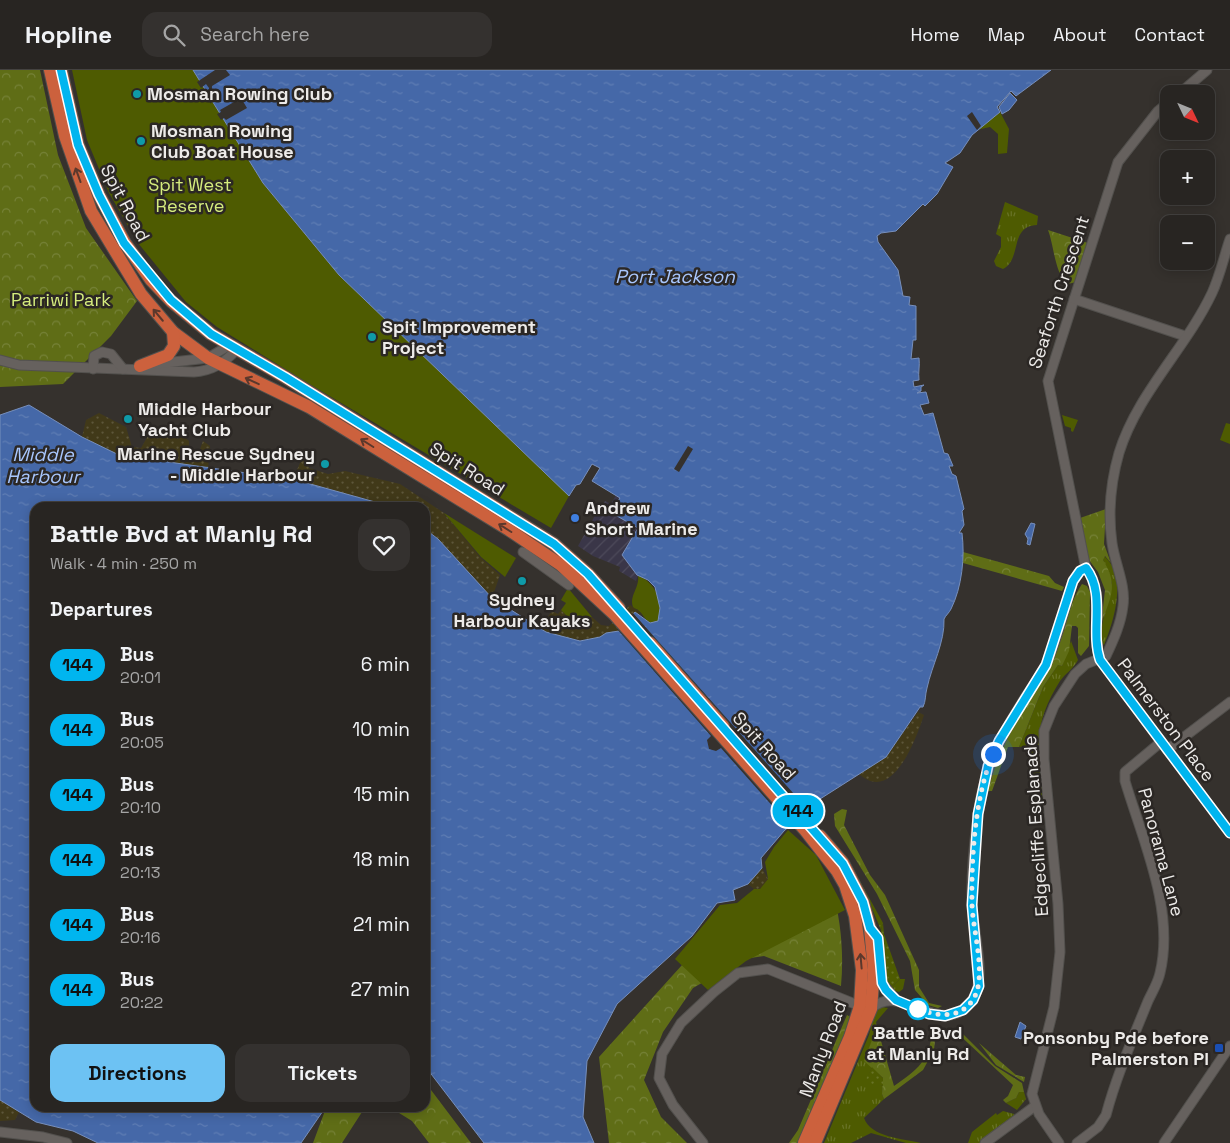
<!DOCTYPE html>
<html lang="en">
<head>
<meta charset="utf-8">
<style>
  body { margin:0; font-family:"Space Grotesk",sans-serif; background:#34312f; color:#f1f3f6; height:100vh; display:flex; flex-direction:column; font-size:19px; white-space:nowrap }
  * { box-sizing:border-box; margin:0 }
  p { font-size:16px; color:#a5a5a5 }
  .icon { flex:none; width:28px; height:28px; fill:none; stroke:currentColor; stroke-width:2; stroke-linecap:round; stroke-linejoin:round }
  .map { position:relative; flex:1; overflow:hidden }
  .side { position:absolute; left:30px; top:432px; width:400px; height:610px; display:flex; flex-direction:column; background:#282522; border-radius:15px; box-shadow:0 2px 12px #0003,0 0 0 1px #444240 }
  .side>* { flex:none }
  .badge { padding:0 10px; border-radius:16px; font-size:18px; line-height:32px }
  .needle { width:32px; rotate:133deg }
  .controls { position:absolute; left:1160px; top:15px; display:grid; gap:10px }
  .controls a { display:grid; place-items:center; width:55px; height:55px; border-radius:10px; background:#282522; box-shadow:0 2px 12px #0003,0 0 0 1px #444240; font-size:25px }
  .you { position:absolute; width:25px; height:25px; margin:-12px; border:4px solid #fff; border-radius:50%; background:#1a73e8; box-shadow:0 0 0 8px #1a73e833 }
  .map>.badge { position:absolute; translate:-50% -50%; box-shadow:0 0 0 2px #fff }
  h2 { padding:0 20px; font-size:19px; line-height:45px }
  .round { display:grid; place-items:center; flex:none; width:52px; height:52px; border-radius:15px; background:#34312f }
  .headline { display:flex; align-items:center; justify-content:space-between; height:85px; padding:0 20px }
  h1 { font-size:24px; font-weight:700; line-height:38px }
  .cta { display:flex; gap:10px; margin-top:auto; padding:10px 20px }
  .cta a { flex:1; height:58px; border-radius:15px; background:#6dc2f3; color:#111; font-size:20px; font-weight:700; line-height:58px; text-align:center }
  .cta a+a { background:#34312f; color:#f1f3f6 }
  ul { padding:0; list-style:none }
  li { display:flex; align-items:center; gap:15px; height:65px; padding:0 20px }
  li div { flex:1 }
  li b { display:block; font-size:19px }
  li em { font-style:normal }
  li .badge { min-width:55px; font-weight:700; text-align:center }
  header { display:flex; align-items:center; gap:30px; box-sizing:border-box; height:70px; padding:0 25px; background:#282522; border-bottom:1px solid #444240 }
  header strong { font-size:24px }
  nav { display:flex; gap:28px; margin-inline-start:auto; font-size:18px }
  .search { width:350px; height:45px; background:#34312f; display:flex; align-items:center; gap:12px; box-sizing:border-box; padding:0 18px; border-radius:15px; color:#a5a5a5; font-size:19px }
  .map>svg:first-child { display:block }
  .industrial { fill:url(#industrial-furrows) }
  .grass { fill:url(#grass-tufts) }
  .forest { fill:url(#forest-crowns) }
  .sand { fill:url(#sand-dots) }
  .park { fill:#4e5b01 }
  .garden { fill:url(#garden-dots) }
  .water { fill:url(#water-ripples); stroke:#778fbc }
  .pier { fill:#35312d }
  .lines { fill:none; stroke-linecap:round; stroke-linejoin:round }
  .minor-casing { stroke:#52504d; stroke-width:11 }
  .highway-casing { stroke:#52504d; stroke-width:14 }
  .minor { stroke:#66615e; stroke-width:9 }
  .highway { stroke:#cc613d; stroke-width:12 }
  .oneway { stroke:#5b382c }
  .line-casing { stroke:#fff; stroke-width:11 }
  .line { stroke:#00b5ef; stroke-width:8 }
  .walk { stroke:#edebe9; stroke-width:5; stroke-dasharray:0 9 }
  .culture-dot { fill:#0f9aa8; stroke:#2b2724; stroke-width:2 }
  .shop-dot { fill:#3f7fe0; stroke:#2b2724; stroke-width:2 }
  .stop-dot { fill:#fff; stroke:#00b5ef; stroke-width:2.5 }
  .transit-dot { fill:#1a4fb4; stroke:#2b2724; stroke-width:2 }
  .labels { text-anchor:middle; stroke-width:5; stroke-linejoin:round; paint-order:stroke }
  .poi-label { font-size:18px; font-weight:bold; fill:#edebe9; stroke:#2b2724; text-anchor:start }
  .park-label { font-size:18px; fill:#d5ec7d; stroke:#2b2724 }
  .street-label { font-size:18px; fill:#edebe9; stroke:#2b2724 }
  .stop-label { font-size:18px; font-weight:bold; fill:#edebe9; stroke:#2b2724 }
  .water-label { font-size:19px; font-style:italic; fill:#a8c6fd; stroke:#2b2724 }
</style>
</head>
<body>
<header>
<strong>Hopline</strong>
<div class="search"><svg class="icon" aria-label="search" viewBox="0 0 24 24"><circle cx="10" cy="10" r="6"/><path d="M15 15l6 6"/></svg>Search here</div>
<nav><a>Home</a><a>Map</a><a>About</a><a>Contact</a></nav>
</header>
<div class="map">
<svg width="1230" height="1073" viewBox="0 0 1230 1073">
  <defs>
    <pattern id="industrial-furrows" width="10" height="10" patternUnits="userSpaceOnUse" patternTransform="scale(1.25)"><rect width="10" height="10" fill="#3a3648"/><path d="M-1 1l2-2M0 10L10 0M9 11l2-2" fill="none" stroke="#4d4a5a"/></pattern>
    <pattern id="grass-tufts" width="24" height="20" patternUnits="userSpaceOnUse" patternTransform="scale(1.25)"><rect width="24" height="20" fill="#4e5b01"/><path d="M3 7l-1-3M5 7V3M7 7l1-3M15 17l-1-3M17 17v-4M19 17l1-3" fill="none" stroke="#687326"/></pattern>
    <pattern id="forest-crowns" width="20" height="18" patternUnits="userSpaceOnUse" patternTransform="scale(1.25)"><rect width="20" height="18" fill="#5f6d16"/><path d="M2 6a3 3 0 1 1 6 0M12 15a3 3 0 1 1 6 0" fill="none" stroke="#768238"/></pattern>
    <pattern id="sand-dots" width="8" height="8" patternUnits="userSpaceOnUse" patternTransform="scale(1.25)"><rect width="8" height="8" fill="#413919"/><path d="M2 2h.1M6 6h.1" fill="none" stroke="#5d563a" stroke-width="1.8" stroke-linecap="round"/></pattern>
    <pattern id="garden-dots" width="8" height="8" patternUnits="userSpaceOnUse" patternTransform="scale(1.25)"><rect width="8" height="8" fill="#4e5b01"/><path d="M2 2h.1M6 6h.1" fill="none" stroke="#687326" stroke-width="1.8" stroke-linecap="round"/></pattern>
    <pattern id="water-ripples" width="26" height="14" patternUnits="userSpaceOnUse" patternTransform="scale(1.25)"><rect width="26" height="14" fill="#4568a8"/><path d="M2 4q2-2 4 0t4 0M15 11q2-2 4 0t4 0" fill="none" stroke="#607eb4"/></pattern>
  </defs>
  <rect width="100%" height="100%" fill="#35312d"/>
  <path class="industrial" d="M 616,425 L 620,428 L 615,437 L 638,458 L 622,485 L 638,505 L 636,511 L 619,501 L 620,497 L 593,486 L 578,476 L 598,440 L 605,431 L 611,434 Z"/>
  <g class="grass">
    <path d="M 1005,132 L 1038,146 L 1037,155 C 1009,156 1022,190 1003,199 L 996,196 L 994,191 L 1001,177 L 1001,167 L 996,164 Z"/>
    <path d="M 1104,486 C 1128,506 1114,551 1104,575 L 1101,571 L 1100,563 L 1112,513 L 1103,490 Z"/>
    <path d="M 1071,571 L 1078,590 C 1073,599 1066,603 1060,611 C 1048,630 1038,652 1039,675 L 1019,677 L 1043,617 L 1058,595 L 1062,596 Z"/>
    <path d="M 1040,681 L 1044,728 L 1036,728 L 1035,719 L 1030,720 L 1028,682 Z"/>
    <path d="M 840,780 L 855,802 L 883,853 L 881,860 L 868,829 Z"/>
    <path d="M 900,909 L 905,909 L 903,919 L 899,922 L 892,920 L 885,912 L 893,916 Z"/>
    <path d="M 882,937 L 888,938 L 876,952 L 877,957 L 865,991 L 872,997 L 867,1009 L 883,1016 L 882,1024 L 884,1029 L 864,1048 C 870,1067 904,1069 921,1073 L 906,1073 L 871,1063 L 851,1073 L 824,1073 L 869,965 L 875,942 Z"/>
    <path d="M 1019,1022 L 1024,1022 L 1026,1029 L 1017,1040 L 1006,1033 L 1016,1028 Z"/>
    <path d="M 1003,1041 L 1014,1044 L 1013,1048 L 981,1073 L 968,1073 L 972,1062 L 996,1043 L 997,1045 Z"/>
  </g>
  <g class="forest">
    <path d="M 0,0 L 40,0 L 58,85 L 86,158 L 137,231 L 111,266 L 63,314 L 0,317 Z"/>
    <path d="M 1048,160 L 1088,173 L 1076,212 L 1068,214 C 1055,206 1054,175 1048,160 Z"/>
    <path d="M 1106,439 L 1104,474 L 1111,493 L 1105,486 L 1103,490 C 1120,517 1109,529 1101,555 L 1105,520 L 1098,502 L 1089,490 L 1080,448 Z"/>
    <path d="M 963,482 L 1049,506 L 1055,513 L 1064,517 L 1062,521 L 963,493 Z"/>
    <path d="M 1082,514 L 1087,516 L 1090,522 L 1089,576 L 1081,586 L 1078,583 L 1078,558 L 1076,556 L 1072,556 L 1069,581 L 1062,596 L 1058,595 L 1043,617 L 1019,677 L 1008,677 L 992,721 L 988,721 C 1001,663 1034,612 1061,560 C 1069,545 1072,528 1082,514 Z"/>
    <path d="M 842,739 L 847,740 L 844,755 L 870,805 L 885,825 L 919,900 L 919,917 L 929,933 L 942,936 L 938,938 L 928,935 L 915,920 L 910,891 L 877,824 L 835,756 L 834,744 Z"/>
    <path d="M 832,818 C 841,851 844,882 841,916 L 764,886 L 744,889 L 693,918 L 663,962 L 644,1010 L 661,1047 L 687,1073 L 609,1073 L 599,987 L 710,864 Z"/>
    <path d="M 847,945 L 852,948 L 798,1073 L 789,1073 L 798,1060 Z"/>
    <path d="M 877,957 L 894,1016 C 918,999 930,991 932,960 L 936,961 L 934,980 L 923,1000 L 884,1029 L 882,1024 L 883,1008 L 864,991 Z"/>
    <path d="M 953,959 L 963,964 L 995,996 L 1022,1013 L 1024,1022 L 1019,1022 L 1016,1028 L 1006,1033 L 1003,1030 L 1008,1026 L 1013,1015 Z"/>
    <path d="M 979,973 L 1016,1005 L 1025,1007 L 1024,1012 L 996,995 Z"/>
    <path d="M 425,1012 L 471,1073 L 429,1073 L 412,1051 L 391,1038 L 362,1042 L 342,1073 L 313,1073 L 326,1038 L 425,1038 Z"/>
  </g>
  <g class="sand">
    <path d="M 99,343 L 126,357 L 132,377 L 141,378 L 153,357 L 181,364 L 189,371 L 189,380 L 194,385 L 199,382 L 203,371 L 210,376 L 208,398 L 119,385 L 82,367 L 86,350 Z"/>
    <path d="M 307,390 L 309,398 L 328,404 L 345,401 L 400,414 L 444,443 L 480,487 L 500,505 L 492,528 L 438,469 L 425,459 L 425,438 L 393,437 L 296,410 L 296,402 L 301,391 Z"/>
    <path d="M 630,535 L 639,541 L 641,545 L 635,542 L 619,561 C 610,561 605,566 597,568 C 576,572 558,567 539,559 L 552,541 L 558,544 L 561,540 L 567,546 L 592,547 L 601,555 L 609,556 Z"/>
    <path d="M 918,642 L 924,645 C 916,669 892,736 858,703 L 886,687 Z"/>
    <path d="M 762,798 L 768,809 L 760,819 L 754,819 L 748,814 Z"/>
    <path d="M 0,1030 L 19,1042 L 15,1050 L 0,1051 Z"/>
  </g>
  <g class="park">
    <path d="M 72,0 L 193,0 L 263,113 L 339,205 L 566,421 L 569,426 L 551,458 L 306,312 L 217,257 L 186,232 L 138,173 L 109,123 L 87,70 Z"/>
    <path d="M 1000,42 L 1009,59 L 1007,83 L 998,84 L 998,64 L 990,57 L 977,60 Z"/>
    <path d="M 1062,345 L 1078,350 L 1073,362 L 1071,361 L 1071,358 L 1065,356 Z"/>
    <path d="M 1226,353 L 1230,354 L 1230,374 L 1220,370 Z"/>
    <path d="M 444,443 L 516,488 L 505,507 L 481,487 Z"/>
    <path d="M 638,505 C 656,514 664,531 658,551 C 646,556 646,547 639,541 C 638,539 635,539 633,537 C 629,525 640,518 638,505 Z"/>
    <path d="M 568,518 L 592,547 L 567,546 L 561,540 L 566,533 L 561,530 Z"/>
    <path d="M 788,760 L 816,785 L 845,840 L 746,891 L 708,920 L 675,889 L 720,835 L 737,833 L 754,819 L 760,819 L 768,809 L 765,792 L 774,777 Z"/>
  </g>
  <g class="garden">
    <path d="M 883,853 L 884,864 L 900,909 L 893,916 L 885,912 L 881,860 Z"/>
    <path d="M 872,997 L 883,1008 L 883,1016 L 880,1015 L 870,1018 L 866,1009 Z"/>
  </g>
  <g class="water">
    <path d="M 193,0 L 1051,0 L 1016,26 L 1011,21 L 997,37 L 1000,42 L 972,65 L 960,83 L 945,93 L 953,97 L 937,124 L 925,136 L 923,134 L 896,161 L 881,163 L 877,166 L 878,172 L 898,200 L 903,226 L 910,227 L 909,235 L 916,236 L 916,270 L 913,270 L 911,289 L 919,288 C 920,296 918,302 919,310 L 913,311 L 914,317 L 924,315 L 921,317 L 921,321 L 917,323 L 926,322 L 929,333 L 920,335 L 924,345 L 933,343 L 944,383 L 948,384 L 953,396 L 949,396 L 952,404 L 956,406 L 964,439 L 962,441 L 964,455 L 959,463 L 962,463 C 965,487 962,517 951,539 C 949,543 946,545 944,549 C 945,572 932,595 927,618 C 925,625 926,631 923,637 L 920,637 L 886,687 L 820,729 L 784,761 L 761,788 L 762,798 L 748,814 L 733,820 L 735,830 L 717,833 L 692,866 L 617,934 L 587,991 L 583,1047 L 594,1073 L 484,1073 L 425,996 L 425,459 L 438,469 L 492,528 L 546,562 L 580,571 L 600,567 L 606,563 L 619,561 L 635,542 L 650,553 L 658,551 L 660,538 L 655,517 L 648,510 L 637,505 L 622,485 L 638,458 L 610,442 L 620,428 L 592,411 L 600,398 L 592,394 L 580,414 L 576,415 L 569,426 L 339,205 L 263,113 Z"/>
    <path d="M 1010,23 L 1017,30 L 1009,40 L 1002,44 L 999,37 Z"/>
    <path d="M 29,335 L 82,367 L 119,385 L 296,410 L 393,437 L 35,438 L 35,1038 L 325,1038 L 301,1073 L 98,1073 L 73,1061 L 36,1052 L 0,1030 L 0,345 Z"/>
    <path d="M 1031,453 L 1035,454 L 1030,475 L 1027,474 L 1028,469 L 1025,464 Z"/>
    <path d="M 1020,952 L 1026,956 L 1021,969 L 1015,967 Z"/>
  </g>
  <g class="pier">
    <path d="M 215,0 L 226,0 L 230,5 L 212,16 L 211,34 L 209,30 L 209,18 L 206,14 L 201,18 L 197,12 Z"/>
    <path d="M 241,28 L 247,38 L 226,50 L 224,48 L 221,50 L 217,44 L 221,42 L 220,40 Z"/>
    <path d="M 972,42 L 981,56 L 977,60 L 967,46 Z"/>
    <path d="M 688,376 L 693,379 L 679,402 L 674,399 Z"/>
    <path d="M 633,543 L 810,742 L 792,758 L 721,678 L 716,681 L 709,679 L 707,670 L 711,666 L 617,559 Z"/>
  </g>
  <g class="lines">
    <g class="minor-casing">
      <g id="minor">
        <path d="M 1179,24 L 1207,0"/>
        <path d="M 1169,32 L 1158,41 L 1118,92 L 1048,311 L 1086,499 C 1107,523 1090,560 1100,590 L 1230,763"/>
        <path d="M 1074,229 L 1185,266"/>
        <path d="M 0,290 L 19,295 L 194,302 C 212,301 225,293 237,279"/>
        <path d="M 156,294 L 208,288 L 230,275"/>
        <path d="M 93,299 L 94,286 L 102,282 L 111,284 L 123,299"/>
        <path d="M 523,482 L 569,515"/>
        <path d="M 1167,680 L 1230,632"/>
        <path d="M 870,858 L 878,868 L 882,913 L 896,930"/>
        <path d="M 871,939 C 901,909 942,974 973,929 C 987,909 973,860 972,836 C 971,806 974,774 978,745 C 983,704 998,670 1020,636 C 1028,622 1039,609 1046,594 C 1058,568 1064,539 1073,511 L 1080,501 L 1086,499"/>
        <path d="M 0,1062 L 43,1067 L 67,1073"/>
        <path d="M 703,1073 L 673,1035 L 659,1008 L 662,984 L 681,953 L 714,922 L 738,903 L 768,899 L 860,936"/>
        <path d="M 985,1073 L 1035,1036"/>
        <path d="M 1059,1073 L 1039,1044 L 1032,1024 L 1054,937 L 1060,882 L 1058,834 L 1044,689 L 1044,661 L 1054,636 L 1075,604 L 1086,594 L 1106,586 C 1113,571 1121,554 1123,536 C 1126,515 1115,494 1112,473 C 1108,444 1111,411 1119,383 C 1137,324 1186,278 1212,223 C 1220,206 1224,186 1230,169"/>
        <path d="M 1077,1073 L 1098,1057 L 1106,1045 C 1116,1007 1133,968 1148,931 C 1152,922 1158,913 1160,903 C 1175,840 1143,771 1125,711 L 1125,702 L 1161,672"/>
        <path d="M 1164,1073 L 1230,976"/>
      </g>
    </g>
    <g class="highway-casing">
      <g id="highway">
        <path d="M 50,0 L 65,66 L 91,141 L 141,224 L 173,262 L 208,288 L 309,337 L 509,460 L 561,495 L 614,544 L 805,760 L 837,801 L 845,815 L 855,846 L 862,900 L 860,936 L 850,967 L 804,1073"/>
        <path d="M 61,0 L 78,75 L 99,125 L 125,173 L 151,210 L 171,231 L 211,264 L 285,307 L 554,474 L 588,504 L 619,538"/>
        <path d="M 140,296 L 168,285 L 174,276 L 173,262"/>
        <path d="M 650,573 L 723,656"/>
        <path d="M 815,1073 L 871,939 L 874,900 L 870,858 L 863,832 L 843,793 L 820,766"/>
      </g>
    </g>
    <use href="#minor" class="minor"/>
    <use href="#highway" class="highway"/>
  </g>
  <defs><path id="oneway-shaft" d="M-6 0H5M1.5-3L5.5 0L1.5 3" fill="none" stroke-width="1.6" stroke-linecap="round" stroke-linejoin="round" transform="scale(1.25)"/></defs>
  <g class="oneway">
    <use href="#oneway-shaft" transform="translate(78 105) rotate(-110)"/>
    <use href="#oneway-shaft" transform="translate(158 245) rotate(-130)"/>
    <use href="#oneway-shaft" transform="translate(252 311) rotate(-155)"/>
    <use href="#oneway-shaft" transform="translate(367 373) rotate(-148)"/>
    <use href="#oneway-shaft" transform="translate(505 458) rotate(-148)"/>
    <use href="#oneway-shaft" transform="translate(861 891) rotate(-95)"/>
  </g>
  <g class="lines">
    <g class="line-casing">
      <path id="line" d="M 61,0 L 78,75 L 99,125 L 124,173 L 171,230 L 211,264 L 285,307 L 554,474 L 588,504 L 843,794 L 863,832 L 870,858 L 878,868 L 882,913 L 886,920 L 896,930 L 929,944 L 945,946 L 963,940 L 973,930 L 979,916 L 972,835 L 978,744 L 988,696 L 999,671 L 1046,595 L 1073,511 L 1080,501 L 1086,498 C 1106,524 1090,560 1100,590 L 1230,763"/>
    </g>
    <use href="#line" class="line"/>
    <path class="walk" d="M 918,939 L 915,938 C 936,946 962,951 975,926 C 986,903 973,861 972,835 C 971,789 975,726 993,684"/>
  </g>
  <g class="culture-dot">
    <circle cx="137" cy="24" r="5"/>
    <circle cx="141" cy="71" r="5"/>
    <circle cx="372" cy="267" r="5"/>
    <circle cx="128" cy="349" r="5"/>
    <circle cx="325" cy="394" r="5"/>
    <circle cx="522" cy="511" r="5"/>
  </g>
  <circle class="shop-dot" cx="575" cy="448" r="5"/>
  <circle class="stop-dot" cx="918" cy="939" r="10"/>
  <rect class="transit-dot" x="1214" y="973" width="10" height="10" rx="2.5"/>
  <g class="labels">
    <g class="poi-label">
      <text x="147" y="30">Mosman Rowing Club</text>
      <text x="151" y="67">Mosman Rowing<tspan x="151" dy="21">Club Boat House</tspan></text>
      <text x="382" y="263">Spit Improvement<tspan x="382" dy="21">Project</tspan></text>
      <text x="138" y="345">Middle Harbour<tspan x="138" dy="21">Yacht Club</tspan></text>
      <text x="315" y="390" text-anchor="end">Marine Rescue Sydney<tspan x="315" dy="21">- Middle Harbour</tspan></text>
      <text x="585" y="444">Andrew<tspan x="585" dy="21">Short Marine</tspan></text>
      <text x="522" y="536" text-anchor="middle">Sydney<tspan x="522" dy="21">Harbour Kayaks</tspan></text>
      <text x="1209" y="974" text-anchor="end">Ponsonby Pde before<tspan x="1209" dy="21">Palmerston Pl</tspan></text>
    </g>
    <g class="park-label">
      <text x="190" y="121">Spit West<tspan x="190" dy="21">Reserve</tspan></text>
      <text x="61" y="236">Parriwi Park</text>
    </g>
    <g class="street-label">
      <text transform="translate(125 133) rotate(62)" y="6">Spit Road</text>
      <text transform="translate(1059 222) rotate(-72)" y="6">Seaforth Crescent</text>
      <text transform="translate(467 399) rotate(32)" y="6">Spit Road</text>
      <text transform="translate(1166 650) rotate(53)" y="6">Palmerston Place</text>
      <text transform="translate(764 676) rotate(48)" y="6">Spit Road</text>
      <text transform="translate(1036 756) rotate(-94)" y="6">Edgecliffe Esplanade</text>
      <text transform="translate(1161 782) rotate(75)" y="6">Panorama Lane</text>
      <text transform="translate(823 979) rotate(-69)" y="6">Manly Road</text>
    </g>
    <g class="stop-label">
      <text x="918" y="969">Battle Bvd<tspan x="918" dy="21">at Manly Rd</tspan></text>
    </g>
    <g class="water-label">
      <text x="675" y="213">Port Jackson</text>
      <text x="43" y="391">Middle<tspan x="43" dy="22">Harbour</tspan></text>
    </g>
  </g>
</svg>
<div class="controls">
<a><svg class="needle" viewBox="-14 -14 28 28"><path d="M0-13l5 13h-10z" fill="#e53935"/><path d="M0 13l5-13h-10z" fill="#a5a5a5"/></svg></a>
<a>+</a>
<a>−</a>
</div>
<div class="you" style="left:993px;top:684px"></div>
<b class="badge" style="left:798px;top:741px;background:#00b5ef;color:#111">144</b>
<section class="side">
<div class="headline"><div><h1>Battle Bvd at Manly Rd</h1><p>Walk · 4 min · 250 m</p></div><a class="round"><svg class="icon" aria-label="heart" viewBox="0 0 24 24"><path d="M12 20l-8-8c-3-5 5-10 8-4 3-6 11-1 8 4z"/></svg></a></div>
<h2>Departures</h2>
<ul>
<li><span class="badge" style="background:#00b5ef;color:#111">144</span><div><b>Bus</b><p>20:01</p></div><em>6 min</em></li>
<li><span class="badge" style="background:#00b5ef;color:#111">144</span><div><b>Bus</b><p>20:05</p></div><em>10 min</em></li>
<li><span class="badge" style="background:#00b5ef;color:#111">144</span><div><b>Bus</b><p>20:10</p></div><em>15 min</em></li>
<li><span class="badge" style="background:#00b5ef;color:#111">144</span><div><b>Bus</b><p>20:13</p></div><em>18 min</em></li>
<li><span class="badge" style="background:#00b5ef;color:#111">144</span><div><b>Bus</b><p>20:16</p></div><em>21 min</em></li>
<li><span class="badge" style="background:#00b5ef;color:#111">144</span><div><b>Bus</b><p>20:22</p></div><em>27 min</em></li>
</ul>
<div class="cta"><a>Directions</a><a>Tickets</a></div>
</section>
</div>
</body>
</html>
